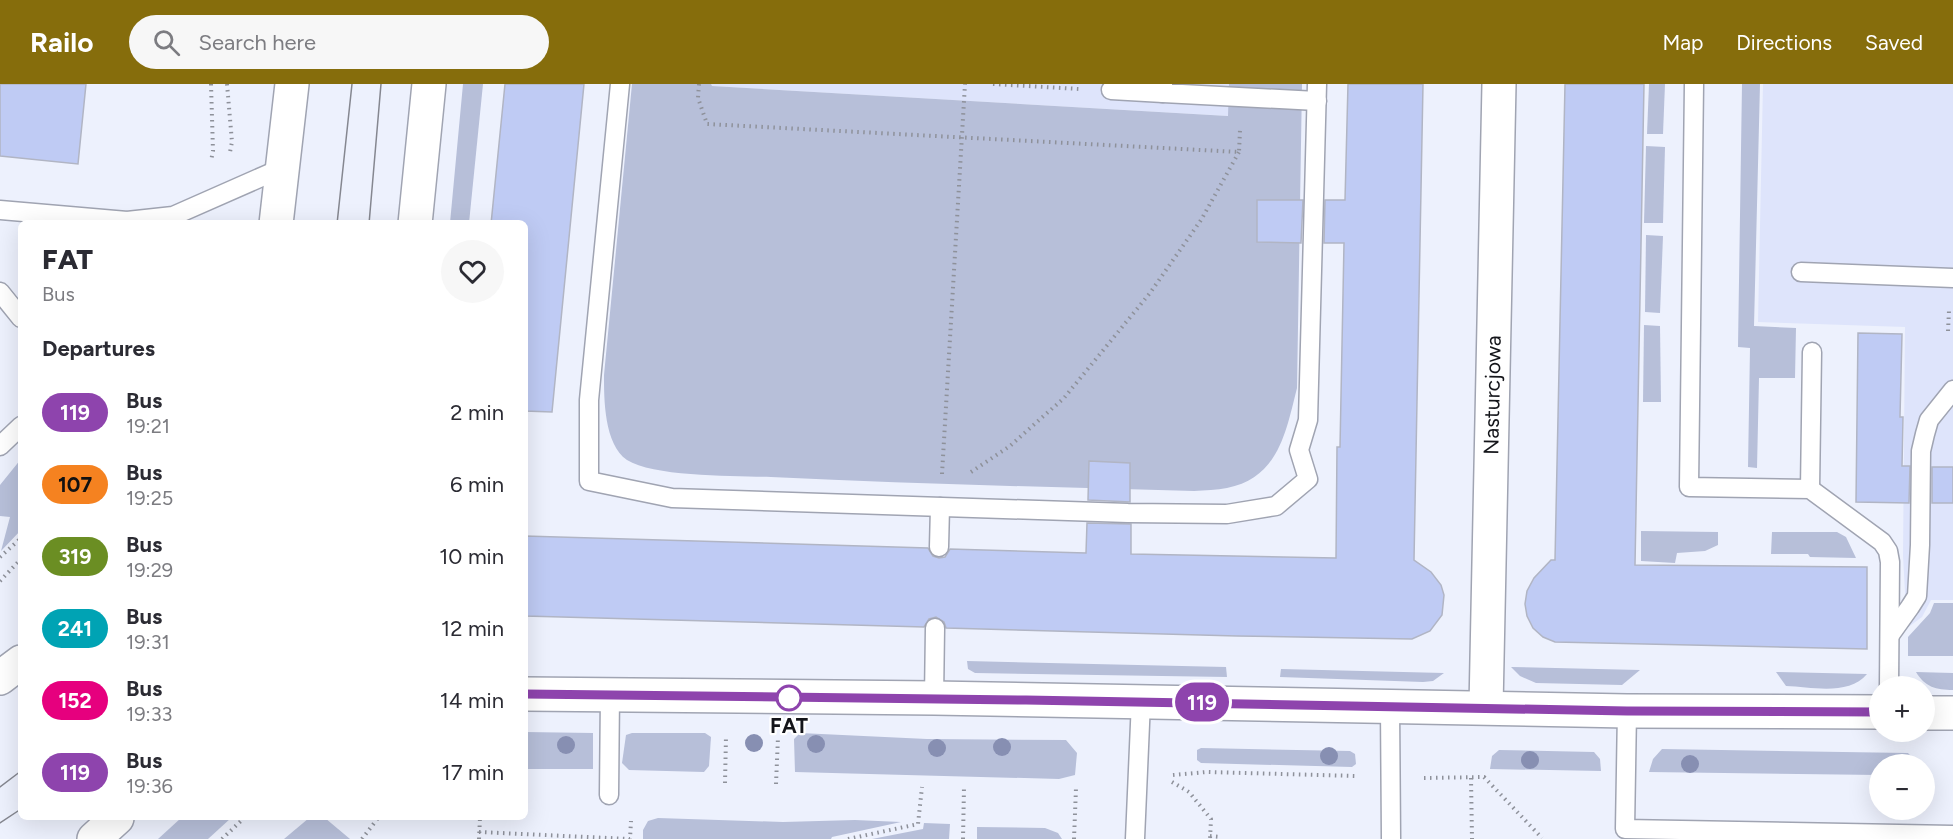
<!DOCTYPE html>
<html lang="en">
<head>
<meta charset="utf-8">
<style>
  body { margin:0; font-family:Figtree,sans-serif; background:#f7f7f7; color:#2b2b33; height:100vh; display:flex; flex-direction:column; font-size:22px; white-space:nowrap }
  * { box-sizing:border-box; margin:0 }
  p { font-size:20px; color:#7c7c81 }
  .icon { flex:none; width:33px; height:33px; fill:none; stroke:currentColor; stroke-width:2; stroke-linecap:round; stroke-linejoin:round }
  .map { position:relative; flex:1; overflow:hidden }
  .details { position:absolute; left:18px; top:136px; width:510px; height:600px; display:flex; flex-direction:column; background:#fff; border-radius:9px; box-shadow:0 6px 24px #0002 }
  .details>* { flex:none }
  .badge { padding:0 12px; border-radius:20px; font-size:21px; line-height:39px }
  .buttons { position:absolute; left:1869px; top:592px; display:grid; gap:12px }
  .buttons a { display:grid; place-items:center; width:66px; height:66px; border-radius:50%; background:#fff; box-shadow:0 6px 24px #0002; font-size:30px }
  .map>.badge { position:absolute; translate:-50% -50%; box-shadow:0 0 0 3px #fff }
  h2 { padding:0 24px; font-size:22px; line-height:54px }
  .round { display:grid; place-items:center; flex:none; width:63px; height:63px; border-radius:32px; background:#f7f7f7 }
  .summary { display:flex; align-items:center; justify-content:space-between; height:102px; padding:0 24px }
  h1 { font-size:28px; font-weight:800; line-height:45px }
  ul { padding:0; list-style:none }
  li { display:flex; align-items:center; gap:18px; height:72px; padding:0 24px }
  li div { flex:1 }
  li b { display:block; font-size:22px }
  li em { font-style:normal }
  li .badge { min-width:66px; font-weight:700; text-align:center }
  header { display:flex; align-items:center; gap:36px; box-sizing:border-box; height:84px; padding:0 30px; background:#866d0c; color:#fff }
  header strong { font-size:28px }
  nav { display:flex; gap:33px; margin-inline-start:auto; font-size:21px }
  .search { width:420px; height:54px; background:#f7f7f7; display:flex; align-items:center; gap:15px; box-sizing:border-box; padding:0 21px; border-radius:33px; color:#7c7c81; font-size:22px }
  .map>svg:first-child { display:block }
  .built { fill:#dee4fb }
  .green { fill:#b7bfd9 }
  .building { fill:#bfcbf4; stroke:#b1b5c4; stroke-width:1.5 }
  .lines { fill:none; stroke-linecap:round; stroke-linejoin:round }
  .service-casing { stroke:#a0a4b2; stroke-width:21 }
  .minor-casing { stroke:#a0a4b2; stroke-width:36 }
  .tertiary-casing { stroke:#a0a4b2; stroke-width:36 }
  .secondary-casing { stroke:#a0a4b2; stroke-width:36 }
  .path { stroke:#8e919a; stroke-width:4; stroke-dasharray:1.5 4.5; stroke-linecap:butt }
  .service { stroke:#fff; stroke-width:18 }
  .minor { stroke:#fff; stroke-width:33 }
  .tertiary { stroke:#fff; stroke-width:33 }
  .secondary { stroke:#fff; stroke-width:33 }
  .tram { stroke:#858790; stroke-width:1.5 }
  .tree { fill:#878fb2 }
  .line-casing { stroke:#fff; stroke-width:14 }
  .line { stroke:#8e44ad; stroke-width:9 }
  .stop-dot { fill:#fff; stroke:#8e44ad; stroke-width:3 }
  .labels { text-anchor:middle; stroke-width:4.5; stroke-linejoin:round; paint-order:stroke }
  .street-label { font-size:21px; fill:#14151a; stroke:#fff }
  .stop-label { font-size:21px; font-weight:bold; fill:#14151a; stroke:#fff }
</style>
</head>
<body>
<header>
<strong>Railo</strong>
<div class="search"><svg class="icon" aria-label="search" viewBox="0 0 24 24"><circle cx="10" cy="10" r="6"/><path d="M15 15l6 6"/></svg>Search here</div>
<nav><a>Map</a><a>Directions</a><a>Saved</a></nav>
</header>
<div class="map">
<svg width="1953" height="755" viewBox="0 0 1953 755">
  <rect width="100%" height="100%" fill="#edf1fd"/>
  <g class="built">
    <path d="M 711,0 L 1229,0 L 1229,32 L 711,2 Z"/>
    <path d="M 1763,0 L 1953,0 L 1953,516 L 1931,516 L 1922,533 L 1907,544 L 1903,472 L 1905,243 L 1758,238 Z"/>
  </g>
  <g class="green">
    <path d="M 463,0 L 483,0 L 469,139 L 450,139 Z"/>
    <path d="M 632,0 L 711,0 L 712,2 L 1228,32 L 1229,0 L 1302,0 L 1297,304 C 1286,347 1279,394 1227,404 C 1217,406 1205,406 1194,407 C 1053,403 912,400 771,393 C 736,392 654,393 627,376 C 604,360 604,315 604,291 Z"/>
    <path d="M 1649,0 L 1665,0 L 1663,50 L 1647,50 Z"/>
    <path d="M 1742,0 L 1760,0 L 1754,242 L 1796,244 L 1795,294 L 1759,294 L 1757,384 L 1748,383 L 1750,264 L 1738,263 Z"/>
    <path d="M 1646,62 L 1665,63 L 1663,139 L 1644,139 Z"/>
    <path d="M 1646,151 L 1663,152 L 1660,229 L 1645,228 Z"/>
    <path d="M 1644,241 L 1660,242 L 1661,318 L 1643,318 Z"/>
    <path d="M 21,375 L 21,446 L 1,467 L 10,433 L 0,432 L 0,401 Z"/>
    <path d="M 1641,447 L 1718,448 L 1718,461 L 1705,467 L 1677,469 L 1675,479 L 1641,477 Z"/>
    <path d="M 1772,448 L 1837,448 L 1846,453 L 1856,474 L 1810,473 L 1808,470 L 1771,470 Z"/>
    <path d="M 1934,519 L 1953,519 L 1953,572 L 1908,572 L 1908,553 L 1930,529 Z"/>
    <path d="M 967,577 L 1226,583 L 1227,593 L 975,589 L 968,585 Z"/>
    <path d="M 1511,583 L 1640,586 L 1622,601 L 1536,599 L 1520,592 Z"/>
    <path d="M 1281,585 L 1444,589 L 1433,597 L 1423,598 L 1280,593 Z"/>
    <path d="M 1776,588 L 1867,590 C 1849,612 1812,603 1786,602 Z"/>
    <path d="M 1916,588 L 1953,589 L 1953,606 C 1936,606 1925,603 1916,588 Z"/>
    <path d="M 525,648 L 593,649 L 593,685 L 525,685 Z"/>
    <path d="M 632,649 L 705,649 L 711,653 L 709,682 L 704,688 L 629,686 L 622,679 L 626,651 Z"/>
    <path d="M 800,649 L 927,655 L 1066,656 L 1077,669 L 1075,691 L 1059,695 L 795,688 L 794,655 Z"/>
    <path d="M 1201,664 L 1350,667 L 1355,670 L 1356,680 L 1352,683 L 1201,679 L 1197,676 L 1197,666 Z"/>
    <path d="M 1662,665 L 1908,669 L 1919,681 L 1880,681 L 1879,691 L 1649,688 L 1653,675 Z"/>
    <path d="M 1499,666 L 1594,668 L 1600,675 L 1601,687 L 1490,685 L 1492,672 Z"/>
    <path d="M 181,734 L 231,734 L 208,755 L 158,755 Z"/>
    <path d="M 309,734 L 325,734 L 350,755 L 284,755 Z"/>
    <path d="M 658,734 L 783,738 L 855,736 L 901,738 L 832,753 L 831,755 L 643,755 L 643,746 L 648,737 Z"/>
    <path d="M 924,739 L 950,740 L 949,755 L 872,755 L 923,745 Z"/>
    <path d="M 977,743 L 1045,744 L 1058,749 L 1062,755 L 977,755 Z"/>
  </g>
  <g class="building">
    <path d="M 0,0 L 86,0 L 78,80 L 0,72 Z"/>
    <path d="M 505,0 L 584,0 L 552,328 L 525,327 L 525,140 L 491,140 Z"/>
    <path d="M 1348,0 L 1423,0 L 1414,476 L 1431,488 L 1441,501 L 1444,511 L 1442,531 L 1430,547 L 1412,555 L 1237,552 L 946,544 L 944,538 L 936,533 L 929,535 L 924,543 L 525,532 L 525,452 L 928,464 L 933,472 L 939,474 L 945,473 L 950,465 L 1086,469 L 1087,439 L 1131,440 L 1131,470 L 1336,474 L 1337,363 L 1340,363 L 1344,159 L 1324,159 L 1325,116 L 1345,116 Z"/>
    <path d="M 1565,0 L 1644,0 L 1635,481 L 1867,483 L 1867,565 L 1555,558 L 1543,553 L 1533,544 L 1527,532 L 1525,520 L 1527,507 L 1534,494 L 1551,476 L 1555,476 Z"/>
    <path d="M 1257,116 L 1303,116 L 1301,159 L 1257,158 Z"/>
    <path d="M 1858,249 L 1902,250 L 1900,333 L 1903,333 L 1902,382 L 1910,382 L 1909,419 L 1856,418 Z"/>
    <path d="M 1089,377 L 1130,379 L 1130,418 L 1088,416 Z"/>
    <rect x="1932" y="383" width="21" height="36"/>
  </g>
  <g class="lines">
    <g class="service-casing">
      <g id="service">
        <path d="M 620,0 L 589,316 L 589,397 L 672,414 L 1128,429 L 1227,430 L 1276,422 L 1308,395 L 1299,366 L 1308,336 L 1317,0"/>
        <path d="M 1163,0 L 1163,9 L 1317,17"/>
        <path d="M 1694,0 L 1689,403 L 1810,405 L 1882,458 L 1888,467 L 1890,478 L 1889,603"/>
        <path d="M 1111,6 L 1163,9"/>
        <path d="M 0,126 L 127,137 L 173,132 L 282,84"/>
        <path d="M 1801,188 L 1953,194"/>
        <path d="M 0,208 L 21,234"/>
        <path d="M 0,362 L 21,342"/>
        <path d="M 1810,405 L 1812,268"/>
        <path d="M 939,463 L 940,423"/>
        <path d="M 1890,551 L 1910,523 L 1917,512 L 1920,461 L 1921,367 L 1925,350 L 1929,336 L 1953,306"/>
        <path d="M 934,614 L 935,544"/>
        <path d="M 1390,623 L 1391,754"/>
        <path d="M 1627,627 L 1625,745 L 1953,751"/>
        <path d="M 609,711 L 610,610"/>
        <path d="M 1135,755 L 1141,617"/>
      </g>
    </g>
    <g class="minor-casing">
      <g id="minor">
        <path id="s1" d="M 1486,623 L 1499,0"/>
      </g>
    </g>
    <g class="tertiary-casing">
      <g id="tertiary">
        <path d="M 525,610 L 934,614 L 1627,627 L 1880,628"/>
        <path d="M 1924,629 L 1953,629"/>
      </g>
    </g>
    <g class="secondary-casing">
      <g id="secondary">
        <path d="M 276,140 L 292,0"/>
        <path d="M 415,140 L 429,0"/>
        <path d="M 0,594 L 21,578"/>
        <path d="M 94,755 L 117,734"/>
      </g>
    </g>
    <g class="path">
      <path d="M 211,0 L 213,67 L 211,77"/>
      <path d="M 227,0 L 232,58 L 230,68"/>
      <path d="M 699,0 L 698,14 L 707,40 L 1239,68 L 1240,46"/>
      <path d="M 993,0 L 1079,5"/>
      <path d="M 1948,247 L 1949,227"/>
      <path d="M 971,388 L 1010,362 L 1064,314 L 1150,209 L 1201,136 L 1239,68"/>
      <path d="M 942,390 L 965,0"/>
      <path d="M 0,473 L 21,454"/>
      <path d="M 0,497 L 21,475"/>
      <path d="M 1173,691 L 1207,688 L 1357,692"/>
      <path d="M 1424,694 L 1484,693 L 1542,754"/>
      <path d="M 1471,694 L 1472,755"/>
      <path d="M 1172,698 L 1189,708 L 1211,735 L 1210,755"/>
      <path d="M 725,699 L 726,652"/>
      <path d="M 776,700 L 778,653"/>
      <path d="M 479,748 L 630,755 L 631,737"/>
      <path d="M 1210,752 L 1221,753"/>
      <path d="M 222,755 L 244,734"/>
      <path d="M 362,755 L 378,734"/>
      <path d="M 479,755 L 480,734"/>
      <path d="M 848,755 L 918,740 L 922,703"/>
      <path d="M 963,755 L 964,703"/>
      <path d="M 1074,755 L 1076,704"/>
    </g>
    <use href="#service" class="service"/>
    <use href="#minor" class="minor"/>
    <use href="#tertiary" class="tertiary"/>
    <use href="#secondary" class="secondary"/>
    <g class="tram">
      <path d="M 337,140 L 352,0"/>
      <path d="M 369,140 L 381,0"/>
      <path d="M 0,703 L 21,687"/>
      <path d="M 0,739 L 21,725"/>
    </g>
  </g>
  <g class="tree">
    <circle cx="754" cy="659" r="9"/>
    <circle cx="816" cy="660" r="9"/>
    <circle cx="566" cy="661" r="9"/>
    <circle cx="1002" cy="663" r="9"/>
    <circle cx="937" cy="664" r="9"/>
    <circle cx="1329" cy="672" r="9"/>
    <circle cx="1530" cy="676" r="9"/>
    <circle cx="1690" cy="680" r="9"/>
  </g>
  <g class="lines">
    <g class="line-casing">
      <path id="line" d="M 525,610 L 1026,616 L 1627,627 L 1880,628"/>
    </g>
    <use href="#line" class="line"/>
  </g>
  <circle class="stop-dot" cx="789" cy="614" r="12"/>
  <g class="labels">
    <g class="street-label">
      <text dy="7" stroke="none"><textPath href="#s1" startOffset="312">Nasturcjowa</textPath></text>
    </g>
    <g class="stop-label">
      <text x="789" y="649">FAT</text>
    </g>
  </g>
</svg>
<div class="buttons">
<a>+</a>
<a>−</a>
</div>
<b class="badge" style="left:1202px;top:618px;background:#8e44ad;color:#fff">119</b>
<section class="details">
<div class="summary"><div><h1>FAT</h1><p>Bus</p></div><a class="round"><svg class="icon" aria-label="heart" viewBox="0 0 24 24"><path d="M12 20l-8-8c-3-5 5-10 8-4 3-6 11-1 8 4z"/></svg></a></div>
<h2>Departures</h2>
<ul>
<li><span class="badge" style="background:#8e44ad;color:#fff">119</span><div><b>Bus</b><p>19:21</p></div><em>2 min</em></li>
<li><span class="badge" style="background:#f58220;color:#111">107</span><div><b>Bus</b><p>19:25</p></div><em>6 min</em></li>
<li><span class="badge" style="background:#6b8e23;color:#fff">319</span><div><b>Bus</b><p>19:29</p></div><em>10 min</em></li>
<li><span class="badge" style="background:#00a3b4;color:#fff">241</span><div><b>Bus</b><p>19:31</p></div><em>12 min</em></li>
<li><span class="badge" style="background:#e6007e;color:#fff">152</span><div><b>Bus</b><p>19:33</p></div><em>14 min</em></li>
<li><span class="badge" style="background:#8e44ad;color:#fff">119</span><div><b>Bus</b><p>19:36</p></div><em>17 min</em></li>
</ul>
</section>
</div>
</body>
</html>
